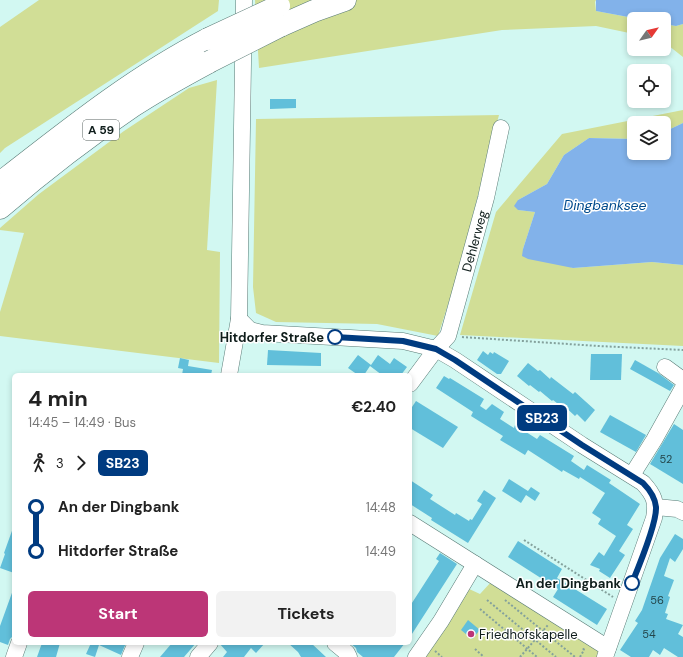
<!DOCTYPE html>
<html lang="en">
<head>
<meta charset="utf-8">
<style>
  body { margin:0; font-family:"DM Sans",sans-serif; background:#f2f2f2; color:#222; height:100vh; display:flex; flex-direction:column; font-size:15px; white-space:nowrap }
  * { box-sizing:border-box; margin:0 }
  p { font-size:13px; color:#767676 }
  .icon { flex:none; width:22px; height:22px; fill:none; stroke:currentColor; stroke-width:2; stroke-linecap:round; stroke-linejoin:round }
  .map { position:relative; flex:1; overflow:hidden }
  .drawer { position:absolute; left:12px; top:373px; width:400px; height:272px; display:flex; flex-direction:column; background:#fff; border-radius:6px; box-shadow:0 2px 6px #0003 }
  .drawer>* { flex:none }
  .badge { padding:0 8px; border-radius:6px; font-size:14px; line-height:26px }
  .needle { width:26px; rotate:56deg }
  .tools { position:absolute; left:627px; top:12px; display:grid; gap:8px }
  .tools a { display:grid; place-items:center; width:44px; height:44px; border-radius:6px; background:#fff; box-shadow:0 2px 6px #0003; font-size:20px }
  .map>.badge { position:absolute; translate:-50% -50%; box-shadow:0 0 0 2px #fff }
  .legs { display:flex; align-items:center; gap:6px; height:44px; padding:0 16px; font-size:13px }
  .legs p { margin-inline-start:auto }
  .summary { display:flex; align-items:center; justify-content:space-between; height:68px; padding:0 16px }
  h1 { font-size:22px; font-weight:700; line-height:30px }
  .button { display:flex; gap:8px; margin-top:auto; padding:8px 16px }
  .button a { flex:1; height:46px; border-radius:6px; background:#bc3677; color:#fff; font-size:16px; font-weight:700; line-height:46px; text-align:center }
  .button a+a { background:#f2f2f2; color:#222 }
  ul { padding:0 16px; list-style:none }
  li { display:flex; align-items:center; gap:14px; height:44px; font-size:15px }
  li i { display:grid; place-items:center; width:6px; height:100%; margin:0 5px; background:currentColor }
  li i::after { content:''; width:10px; height:10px; margin:-5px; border:3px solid; border-radius:50%; background:#fff }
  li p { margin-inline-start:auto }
  li:first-child i { background:linear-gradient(#0000 50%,currentColor 0) }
  li:last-child i { background:linear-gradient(currentColor 50%,#0000 0) }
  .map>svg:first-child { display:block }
  .green { fill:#d1de96 }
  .water { fill:#82b2ea }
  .building { fill:#61bfda }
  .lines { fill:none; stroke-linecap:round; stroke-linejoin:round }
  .minor-casing { stroke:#597b76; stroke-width:17 }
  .highway-casing { stroke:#597b76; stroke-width:23 }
  .path { stroke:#84a19c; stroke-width:2; stroke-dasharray:2 2; stroke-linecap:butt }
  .minor { stroke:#fff; stroke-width:16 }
  .highway { stroke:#fff; stroke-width:22 }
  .highway-bridge-casing { stroke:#597b76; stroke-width:23; stroke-linecap:butt }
  .highway-bridge { stroke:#fff; stroke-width:22 }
  .line-1-casing { stroke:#fff; stroke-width:9 }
  .line-1 { stroke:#003b80; stroke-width:6 }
  .stop-1-dot { fill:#fff; stroke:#003b80; stroke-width:2 }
  .poi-dot { fill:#bc3677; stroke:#fff; stroke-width:1.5 }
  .labels { text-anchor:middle; stroke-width:3; stroke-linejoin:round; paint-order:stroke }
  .number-label { font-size:11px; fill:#24464b }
  .shield { fill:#fff; stroke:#57615f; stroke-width:1 }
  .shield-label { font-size:12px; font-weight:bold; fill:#0f1d1b }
  .street-label { font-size:13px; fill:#0f1d1b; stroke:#fff }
  .stop-label { font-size:13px; font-weight:bold; fill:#0f1d1b; stroke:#fff; text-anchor:end }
  .poi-label { font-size:13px; fill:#0f1d1b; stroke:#fff; text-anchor:start }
  .water-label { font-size:14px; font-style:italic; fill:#004a8c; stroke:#fff }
</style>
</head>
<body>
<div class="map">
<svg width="683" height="657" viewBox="0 0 683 657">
  <rect width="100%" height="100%" fill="#d2f8f2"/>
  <g class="green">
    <path d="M 39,0 L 219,0 L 218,11 L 5,148 L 0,153 L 0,27 Z"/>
    <path d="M 255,0 L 596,0 L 595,2 L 596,11 L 639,19 L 634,19 L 634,34 L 596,26 L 502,30 L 259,68 Z"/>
    <path d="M 664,24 L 676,26 L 683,24 L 683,57 L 664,42 Z"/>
    <path d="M 217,80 L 207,250 L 220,252 L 219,363 L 0,336 L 0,312 L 24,233 L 0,230 L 0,228 L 39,194 L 124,131 L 189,88 Z"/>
    <path d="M 683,110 L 683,123 L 664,132 L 664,123 L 634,123 L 634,139 L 589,138 L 564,155 L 547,184 L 518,200 L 518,210 L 535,212 L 523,249 L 573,268 L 652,262 L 683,265 L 683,346 L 460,335 L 496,212 L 562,134 Z"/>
    <path d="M 499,115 L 456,279 L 438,336 L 377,324 L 276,322 L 256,313 L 253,287 L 256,119 Z"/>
    <path d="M 492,581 L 601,649 L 598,657 L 424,657 L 467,588 L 480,594 Z"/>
  </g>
  <g class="water">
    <path d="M 596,0 L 683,0 L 683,24 L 676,26 L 664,24 L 664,19 L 639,19 L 596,11 Z"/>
    <path d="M 683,123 L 683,265 L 652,262 L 573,268 L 528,259 L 522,256 L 523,249 L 535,212 L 518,210 L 514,206 L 518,200 L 547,184 L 564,155 L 589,138 L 634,139 L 634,153 L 664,153 L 664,132 Z"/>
  </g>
  <g class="building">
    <path d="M 270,99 L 296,99 L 296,108 L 270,109 Z"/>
    <path d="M 268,350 L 321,353 L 321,366 L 267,365 Z"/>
    <path d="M 483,351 L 488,355 L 490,352 L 493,354 L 494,352 L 509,361 L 501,374 L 497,374 L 477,360 Z"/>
    <path d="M 591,354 L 622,354 L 621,380 L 590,380 Z"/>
    <path d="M 358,355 L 371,365 L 378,355 L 390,364 L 394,358 L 407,367 L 401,375 L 382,375 L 370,366 L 364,375 L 358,375 L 348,368 Z"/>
    <path d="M 180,358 L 189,360 L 188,366 L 212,370 L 211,375 L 182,375 L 183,369 L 178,368 Z"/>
    <path d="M 635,360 L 658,373 L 674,385 L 670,391 L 630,369 Z"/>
    <path d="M 528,363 L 538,371 L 540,370 L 550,379 L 551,377 L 573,394 L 575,392 L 595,410 L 585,422 L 577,414 L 575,416 L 563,405 L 562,407 L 553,400 L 552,401 L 540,391 L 539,392 L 530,385 L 529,386 L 517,376 Z"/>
    <path d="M 444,376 L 449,379 L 450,378 L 484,399 L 480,406 L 486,410 L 492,404 L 504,412 L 500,419 L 514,428 L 515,425 L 537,439 L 540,435 L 574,456 L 571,461 L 584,470 L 587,465 L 611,480 L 609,483 L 640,504 L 627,525 L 633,529 L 619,551 L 625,555 L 610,578 L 599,571 L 600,569 L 590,565 L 599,552 L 604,556 L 616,536 L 598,524 L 601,519 L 592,513 L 605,493 L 580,477 L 579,479 L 563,470 L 562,472 L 528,450 L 525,455 L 500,440 L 503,436 L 471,416 L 473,412 L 436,388 Z"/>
    <path d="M 416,401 L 458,427 L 443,448 L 410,428 L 410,410 Z"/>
    <path d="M 610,415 L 646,435 L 636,452 L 600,432 Z"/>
    <path d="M 674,424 L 683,430 L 683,484 L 650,464 Z"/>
    <path d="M 509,479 L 528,491 L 531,487 L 540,493 L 535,501 L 526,495 L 521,503 L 502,491 Z"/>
    <path d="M 410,480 L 433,495 L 430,499 L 455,515 L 456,513 L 469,521 L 470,519 L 472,520 L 482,504 L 477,501 L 484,490 L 496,498 L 468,543 L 431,520 L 432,518 L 410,504 Z"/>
    <path d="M 13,528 L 14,528 L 14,573 L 0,568 L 5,554 L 4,553 Z"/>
    <path d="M 675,534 L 683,539 L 683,549 L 675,562 L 670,558 L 664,576 L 674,580 L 668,596 L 670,597 L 665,613 L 668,614 L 666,619 L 683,625 L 678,634 L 683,637 L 683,657 L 678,657 L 664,648 L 660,655 L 653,650 L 649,657 L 631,657 L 620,650 L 638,623 L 635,621 L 642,610 L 660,558 Z"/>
    <path d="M 518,541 L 562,569 L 557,578 L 607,609 L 597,625 L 553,597 L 558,589 L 508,557 Z"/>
    <path d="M 440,553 L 457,564 L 410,637 L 410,606 L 439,561 L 436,559 Z"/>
    <path d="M 13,590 L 14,590 L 14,635 L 10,639 L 8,645 L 0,642 L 0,626 Z"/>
    <path d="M 468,620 L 480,630 L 472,639 L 461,630 Z"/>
    <path d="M 42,643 L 60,643 L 56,657 L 37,657 Z"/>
    <path d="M 91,643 L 126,643 L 121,655 L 99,645 L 95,657 L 86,654 Z"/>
    <path d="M 172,643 L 196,643 L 184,657 L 160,657 Z"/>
    <path d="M 219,643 L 265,643 L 256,653 L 251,648 L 244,657 L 223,657 L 227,652 Z"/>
    <path d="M 288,643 L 311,643 L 326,657 L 301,657 L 298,652 Z"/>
    <path d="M 350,643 L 405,643 L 394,657 L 363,657 L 357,652 L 356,648 Z"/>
  </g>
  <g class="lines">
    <g class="minor-casing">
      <g id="minor">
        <path d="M 239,319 L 250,330 L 262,333 L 403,341 L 436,349 L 455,360 L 582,445 L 643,483 C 654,495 657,502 654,518 L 605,657"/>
        <path d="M 665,367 L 683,380"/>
        <path d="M 229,375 L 239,319 L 244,0"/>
        <path id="s1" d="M 410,384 L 436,349 L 448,336 L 486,198 L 501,128"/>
        <path d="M 632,475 L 654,440 L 683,388"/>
        <path d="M 656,507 L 677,509 L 683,512"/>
        <path d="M 410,523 L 608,648"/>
        <path d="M 335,643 L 347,653 L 349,657"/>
        <path d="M 14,657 L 19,643"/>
        <path d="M 130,657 L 136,643"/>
        <path d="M 198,657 L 210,643"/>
        <path d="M 416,657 L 441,621 L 475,564"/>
      </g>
    </g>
    <g class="highway-casing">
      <g id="highway">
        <path d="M 280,26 L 314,11 L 345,0"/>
        <path d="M 0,183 C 67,131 132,78 208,39"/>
        <path d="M 0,208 C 42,172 87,137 133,106 C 157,90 183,76 209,62"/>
      </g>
    </g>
    <g class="path">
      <path d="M 462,337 L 598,346 L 683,350"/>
      <path d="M 524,540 L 613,597"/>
      <path d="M 487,600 L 556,657"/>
      <path d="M 505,600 L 575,657"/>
      <path d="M 480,609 L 537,657"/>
      <path d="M 475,649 L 484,657"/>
      <path d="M 435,651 L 442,657"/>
      <path d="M 520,657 L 548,625"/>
      <path d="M 580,657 L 584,650 L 583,648"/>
    </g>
    <use href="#minor" class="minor"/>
    <use href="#highway" class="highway"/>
    <g class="highway-bridge-casing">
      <g id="highway-bridge">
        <path d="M 208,39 L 279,6"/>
        <path d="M 209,62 L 280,26"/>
      </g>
    </g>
    <use href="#highway-bridge" class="highway-bridge"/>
  </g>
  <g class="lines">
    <g class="line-1-casing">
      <path id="line-1" d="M 335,337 L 403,341 L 436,349 L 455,360 L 582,445 L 643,483 C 649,489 655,497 656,507 C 657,523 639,566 632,583"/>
    </g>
    <use href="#line-1" class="line-1"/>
  </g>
  <g class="stop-1-dot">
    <circle cx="335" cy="337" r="7"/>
    <circle cx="632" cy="583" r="7"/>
  </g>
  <circle class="poi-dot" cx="471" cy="634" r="4"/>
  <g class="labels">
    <g class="number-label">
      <text x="666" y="463">52</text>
      <text x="657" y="604">56</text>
      <text x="649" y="638">54</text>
    </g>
    <rect class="shield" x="83" y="120" width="36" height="20" rx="3"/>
    <g class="shield-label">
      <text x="101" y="134">A 59</text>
    </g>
    <g class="street-label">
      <text dy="5" stroke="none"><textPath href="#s1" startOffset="160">Dehlerweg</textPath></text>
    </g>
    <g class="stop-label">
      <text x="324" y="342">Hitdorfer Straße</text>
      <text x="621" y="588">An der Dingbank</text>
    </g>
    <g class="poi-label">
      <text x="479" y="639">Friedhofskapelle</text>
    </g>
    <g class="water-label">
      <text x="605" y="210">Dingbanksee</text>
    </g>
  </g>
</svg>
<div class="tools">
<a><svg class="needle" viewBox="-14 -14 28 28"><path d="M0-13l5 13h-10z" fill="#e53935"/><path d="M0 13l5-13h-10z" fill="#767676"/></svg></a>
<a><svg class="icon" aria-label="locate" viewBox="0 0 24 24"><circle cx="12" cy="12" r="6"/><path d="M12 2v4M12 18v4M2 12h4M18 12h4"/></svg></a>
<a><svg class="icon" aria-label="layers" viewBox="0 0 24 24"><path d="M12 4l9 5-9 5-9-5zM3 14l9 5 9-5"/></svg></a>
</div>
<b class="badge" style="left:542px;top:418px;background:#003b80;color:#fff">SB23</b>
<section class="drawer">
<div class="summary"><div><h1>4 min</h1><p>14:45 – 14:49 · Bus</p></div><b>€2.40</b></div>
<div class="legs"><svg class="icon" aria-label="walk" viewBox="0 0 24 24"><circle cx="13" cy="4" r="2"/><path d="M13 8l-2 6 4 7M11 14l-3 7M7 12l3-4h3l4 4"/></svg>3<svg class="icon" aria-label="forward" viewBox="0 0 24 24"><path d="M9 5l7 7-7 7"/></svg><b class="badge" style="background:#003b80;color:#fff">SB23</b></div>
<ul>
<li><i style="color:#003b80"></i><b>An der Dingbank</b><p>14:48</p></li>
<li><i style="color:#003b80"></i><b>Hitdorfer Straße</b><p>14:49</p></li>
</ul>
<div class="button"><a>Start</a><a>Tickets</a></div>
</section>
</div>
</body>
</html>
